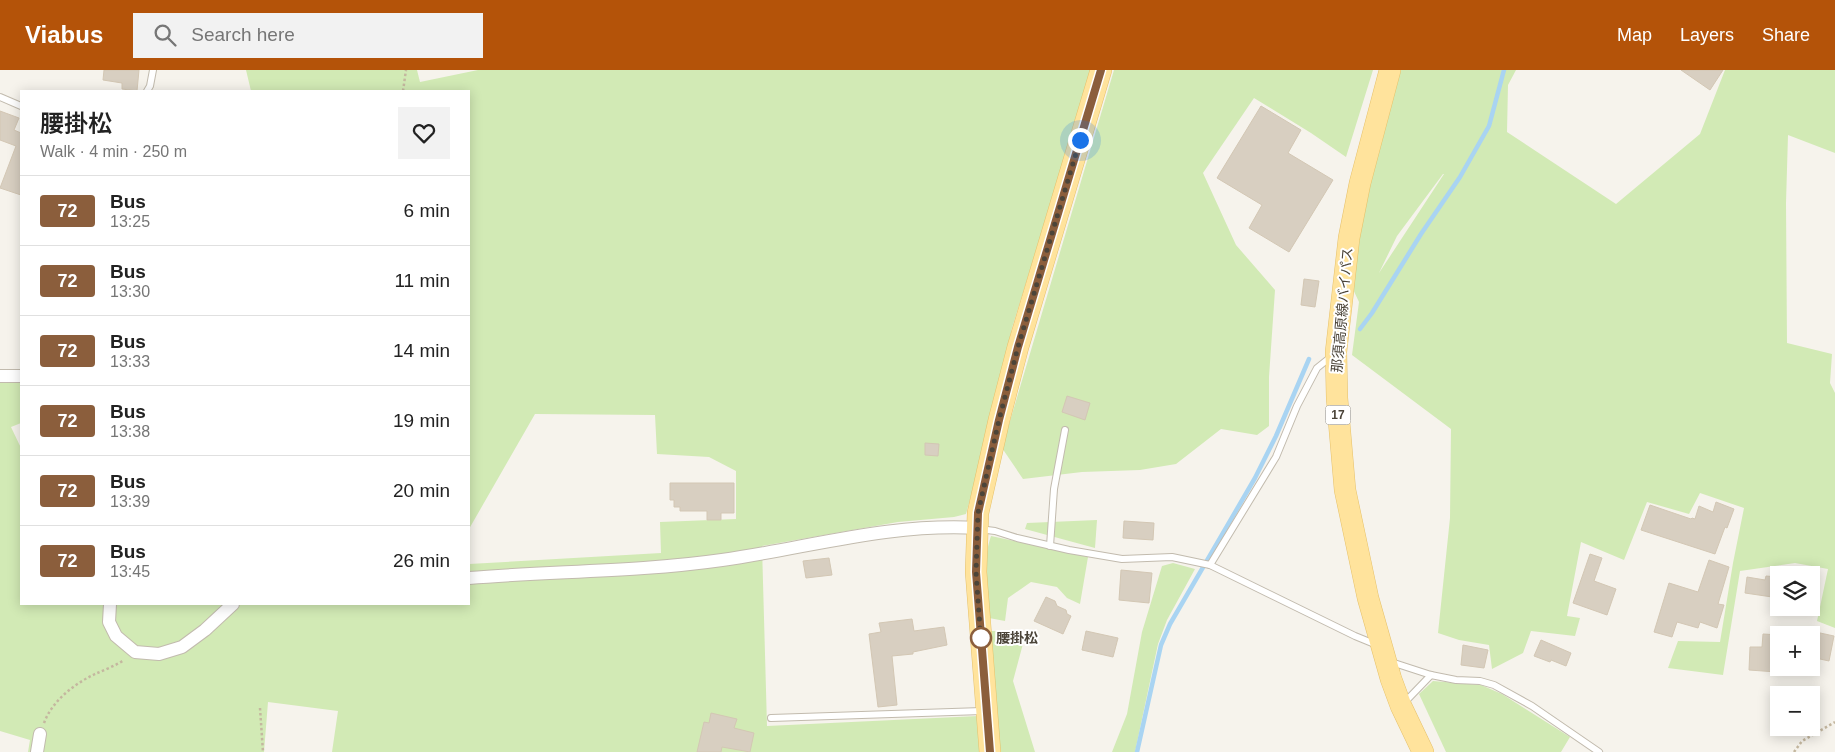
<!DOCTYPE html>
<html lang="en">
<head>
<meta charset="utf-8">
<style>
  body { margin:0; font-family:Helvetica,"Noto Sans JP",sans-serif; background:#f2f2f2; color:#222; height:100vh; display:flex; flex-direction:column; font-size:19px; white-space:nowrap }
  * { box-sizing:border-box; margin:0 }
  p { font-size:16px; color:#767676 }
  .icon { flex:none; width:28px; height:28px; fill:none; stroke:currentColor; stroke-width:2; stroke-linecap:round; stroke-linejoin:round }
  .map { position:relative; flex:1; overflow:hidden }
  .side { position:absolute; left:20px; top:20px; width:450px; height:515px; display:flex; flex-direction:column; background:#fff; border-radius:0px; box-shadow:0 2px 12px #0003 }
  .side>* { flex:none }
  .badge { padding:0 10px; border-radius:4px; font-size:18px; line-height:32px }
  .buttons { position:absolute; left:1770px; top:496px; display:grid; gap:10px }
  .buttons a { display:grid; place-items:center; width:50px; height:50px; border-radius:0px; background:#fff; box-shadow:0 2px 12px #0003; font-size:25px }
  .you { position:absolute; width:25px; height:25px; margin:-12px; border:4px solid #fff; border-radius:50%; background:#1a73e8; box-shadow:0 0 0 8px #1a73e833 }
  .map>.badge { position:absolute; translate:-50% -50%; box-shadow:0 0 0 2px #fff }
  .round { display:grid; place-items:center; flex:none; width:52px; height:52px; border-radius:0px; background:#f2f2f2 }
  .summary { display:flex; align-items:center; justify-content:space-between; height:85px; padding:0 20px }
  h1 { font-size:24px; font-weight:600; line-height:38px }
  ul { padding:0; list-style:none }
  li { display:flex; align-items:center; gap:15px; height:70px; padding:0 20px; border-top:1px solid #e0e0e0 }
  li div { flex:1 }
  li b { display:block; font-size:19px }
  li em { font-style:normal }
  li .badge { min-width:55px; font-weight:700; text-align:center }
  header { display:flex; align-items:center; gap:30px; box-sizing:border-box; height:70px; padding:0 25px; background:#b45309; color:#fff }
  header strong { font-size:24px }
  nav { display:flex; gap:28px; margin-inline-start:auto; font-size:18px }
  .search { width:350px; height:45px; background:#f2f2f2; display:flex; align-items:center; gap:12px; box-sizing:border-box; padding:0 18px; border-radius:0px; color:#767676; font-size:19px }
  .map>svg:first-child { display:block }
  .green { fill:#d2eab5; fill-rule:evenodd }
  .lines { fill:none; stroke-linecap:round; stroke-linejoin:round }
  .stream { stroke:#a9d4f2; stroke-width:4.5 }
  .building { fill:#d8cfc1; stroke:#d3c7b4 }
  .lane-casing { stroke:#c2bbae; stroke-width:8 }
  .street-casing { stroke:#c2bbae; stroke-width:14 }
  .primary-casing { stroke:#e6c16a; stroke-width:22 }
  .path { stroke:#c4b79f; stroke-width:2.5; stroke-dasharray:2.5 2.5; stroke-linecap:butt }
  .lane { stroke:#fff; stroke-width:6 }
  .street { stroke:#fff; stroke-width:12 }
  .primary { stroke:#ffe39c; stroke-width:21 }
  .line-casing { stroke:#fff; stroke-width:11 }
  .line { stroke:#8b5e3c; stroke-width:8 }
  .walk { stroke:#4b4439; stroke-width:5; stroke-dasharray:0 9 }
  .stop-dot { fill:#fff; stroke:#8b5e3c; stroke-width:2.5 }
  .labels { text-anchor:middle; stroke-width:4; stroke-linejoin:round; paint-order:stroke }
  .shield { fill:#fff; stroke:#817c74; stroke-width:1 }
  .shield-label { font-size:12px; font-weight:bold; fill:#4b4439 }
  .street-label { font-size:14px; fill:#4b4439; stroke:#fff }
  .stop-label { font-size:14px; font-weight:bold; fill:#4b4439; stroke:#fff; text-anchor:start }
</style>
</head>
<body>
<header>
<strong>Viabus</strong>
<div class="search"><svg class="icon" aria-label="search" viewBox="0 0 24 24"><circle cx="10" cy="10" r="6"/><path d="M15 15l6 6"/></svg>Search here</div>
<nav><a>Map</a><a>Layers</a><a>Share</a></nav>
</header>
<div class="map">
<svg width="1835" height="682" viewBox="0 0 1835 682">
  <rect width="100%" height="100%" fill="#f6f3ec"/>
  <g class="green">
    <path d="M 246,0 L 417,0 L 420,12 L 478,0 L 1092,0 L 1012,258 L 984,379 L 966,444 L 954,447 L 898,452 L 762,476 L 767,656 L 978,646 L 981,682 L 332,682 L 338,641 L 268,632 L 264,682 L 28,682 L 30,670 L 0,661 L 0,312 L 21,311 L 21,353 L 11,357 L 21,378 L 21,534 L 469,534 L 469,494 L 661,483 L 660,452 L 736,449 L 736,401 L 709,387 L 657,384 L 655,345 L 535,344 L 469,459 L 469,21 L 251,21 Z"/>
    <path d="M 1114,0 L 1373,0 L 1346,87 L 1311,63 L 1254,28 L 1203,103 L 1236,175 L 1275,220 L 1269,307 L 1269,356 L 1257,365 L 1221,359 L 1176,394 L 1140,400 L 1082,402 L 1023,409 L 1002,378 Z"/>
    <path d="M 1397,0 L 1516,0 L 1508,15 L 1507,62 L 1616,134 L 1700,64 L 1725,0 L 1835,0 L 1835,83 L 1788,65 L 1786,133 L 1787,273 L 1832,284 L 1830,313 L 1835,323 L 1835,558 L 1817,551 L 1828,499 L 1795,493 L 1740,501 L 1723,605 L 1668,598 L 1678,571 L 1720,572 L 1733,493 L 1744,438 L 1700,423 L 1689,444 L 1647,432 L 1624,490 L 1581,472 L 1567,546 L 1580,548 L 1575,566 L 1531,561 L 1523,583 L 1492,599 L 1489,575 L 1459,570 L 1438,563 L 1450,448 L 1451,359 L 1352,285 L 1359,232 L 1351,215 L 1360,149 ZM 1443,104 L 1444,104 L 1379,203 L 1397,166 Z"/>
    <path d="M 1097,450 L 1095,478 L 1025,459 L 1027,453 Z"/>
    <path d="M 991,466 L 1088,487 L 1080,534 L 1067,528 L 1057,517 L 1031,512 L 1008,528 L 1005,551 L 989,548 C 988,523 982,491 991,466 Z"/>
    <path d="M 1173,493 L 1195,499 L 1167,550 L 1158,574 L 1135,682 L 1112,682 L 1127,644 L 1142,562 L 1162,496 Z"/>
    <path d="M 991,561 L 1011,561 L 1024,570 L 1013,611 L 1035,682 L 998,682 Z"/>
    <path d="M 1433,611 L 1481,615 L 1502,624 L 1570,667 L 1561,682 L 1446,682 L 1419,624 Z"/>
  </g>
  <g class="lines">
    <g class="stream">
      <path d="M 1360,259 L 1372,243 L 1421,164 L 1460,107 L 1489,56 L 1504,0"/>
      <path d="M 1137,682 L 1161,575 L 1170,554 L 1255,408 L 1276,366 L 1309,289"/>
    </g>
  </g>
  <g class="building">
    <path d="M 104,0 L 139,0 L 137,21 L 122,19 L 122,13 L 103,10 Z"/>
    <path d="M 1681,0 L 1723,0 L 1710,20 Z"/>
    <path d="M 1261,36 L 1301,60 L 1288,83 L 1333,110 L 1289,182 L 1249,158 L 1262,135 L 1217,108 Z"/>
    <path d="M 0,41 L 19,48 L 14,60 L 21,63 L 21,125 L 0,118 L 16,76 L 0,70 Z"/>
    <path d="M 1304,209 L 1319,211 L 1315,237 L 1301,235 Z"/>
    <path d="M 1067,326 L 1090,333 L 1085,350 L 1062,342 Z"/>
    <path d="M 925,373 L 939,374 L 938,386 L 925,385 Z"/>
    <path d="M 670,413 L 734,413 L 734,443 L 721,443 L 721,450 L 707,450 L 707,441 L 680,441 L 680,437 L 674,437 L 674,430 L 670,430 Z"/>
    <path d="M 1716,432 L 1734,439 L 1727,458 L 1725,457 L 1715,484 L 1641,460 L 1650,435 L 1691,449 L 1692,448 L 1695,449 L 1699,436 L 1713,442 Z"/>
    <path d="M 1124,451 L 1154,453 L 1153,470 L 1123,468 Z"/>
    <path d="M 1590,484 L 1602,488 L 1594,511 L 1616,519 L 1607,545 L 1573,533 Z"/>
    <path d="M 829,488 L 832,505 L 806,508 L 803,491 Z"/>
    <path d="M 1709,490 L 1729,497 L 1718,534 L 1724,535 L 1717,558 L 1700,552 L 1698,558 L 1677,552 L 1672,567 L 1654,562 L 1669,513 L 1698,522 Z"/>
    <path d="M 1121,500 L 1152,503 L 1149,533 L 1119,530 Z"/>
    <path d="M 1766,506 L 1777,507 L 1779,528 L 1745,523 L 1747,507 L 1765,510 Z"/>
    <path d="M 1046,527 L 1055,531 L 1057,536 L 1066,540 L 1067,544 L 1071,546 L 1063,564 L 1034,551 Z"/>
    <path d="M 912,549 L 914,561 L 944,557 L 947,575 L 913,582 L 913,584 L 892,586 L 897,635 L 878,637 L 869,564 L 881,562 L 879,553 Z"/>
    <path d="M 1086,561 L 1118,568 L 1113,587 L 1082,580 Z"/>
    <path d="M 1811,561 L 1834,566 L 1829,591 L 1811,587 Z"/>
    <path d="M 1763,564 L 1779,565 L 1777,602 L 1749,600 L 1750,577 L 1762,577 Z"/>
    <path d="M 1541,570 L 1571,583 L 1566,596 L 1551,590 L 1550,592 L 1534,586 Z"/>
    <path d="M 1463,575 L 1488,580 L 1484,598 L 1461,595 Z"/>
    <path d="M 711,643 L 737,649 L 734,658 L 754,663 L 750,682 L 722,677 L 721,682 L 697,682 L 704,652 L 709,653 Z"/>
  </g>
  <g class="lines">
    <g class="lane-casing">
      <g id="lane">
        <path d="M 147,21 L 150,16 L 153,0"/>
        <path d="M 0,27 L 21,36"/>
        <path d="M 979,459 L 995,461 L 1017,468 L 1069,480 L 1122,489 L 1172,487 L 1210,495 L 1355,566 L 1377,575"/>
        <path d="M 1050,476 L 1054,419 L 1065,360"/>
        <path d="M 1210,495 L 1276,387 L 1297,336 L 1317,298 L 1332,286"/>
        <path d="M 1391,592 L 1431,605 L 1456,610 L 1480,611 L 1494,615 L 1532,636 L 1599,682"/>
        <path d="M 1404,633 L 1431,605"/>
        <path d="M 771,648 L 982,641"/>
      </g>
    </g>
    <g class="street-casing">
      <g id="street">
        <path d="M 0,306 L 21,306"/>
        <path d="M 469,508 C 553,501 638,502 722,490 C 808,478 888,453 977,458"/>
        <path d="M 110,534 L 109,552 L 116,566 L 135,582 L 159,584 L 182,577 L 205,560 L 233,534"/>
        <path d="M 37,682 L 40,664"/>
      </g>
    </g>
    <g class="primary-casing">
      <g id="primary">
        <path d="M 1390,0 L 1360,113 L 1349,168 L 1336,282 L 1337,328 L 1345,420 L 1368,528 L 1391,609 L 1401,636 L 1423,682"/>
        <path d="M 990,682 L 976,502 L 978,443 L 999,350 L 1018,277 L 1101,0"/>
      </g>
    </g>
    <g class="path">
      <path d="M 403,21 L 406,0"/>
      <path d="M 260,638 L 263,682"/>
      <path d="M 44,653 C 52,631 74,614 95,604 C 104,600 115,596 124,590"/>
      <path d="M 1794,682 L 1802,671 L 1835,652"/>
    </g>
    <use href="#lane" class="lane"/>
    <use href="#street" class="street"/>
    <use href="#primary" class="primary"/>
  </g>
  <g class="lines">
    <g class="line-casing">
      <path id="line" d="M 990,682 L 976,502 L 978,443 L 999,350 L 1018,277 L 1101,0"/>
    </g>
    <use href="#line" class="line"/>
    <path class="walk" d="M 981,568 L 981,572 L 976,502 L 978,443 L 999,350 L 1018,277 L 1080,70"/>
  </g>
  <circle class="stop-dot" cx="981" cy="568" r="10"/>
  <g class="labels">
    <rect class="shield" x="1325.5" y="335.5" width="25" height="19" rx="4"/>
    <g class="shield-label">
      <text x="1338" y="349">17</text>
    </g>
    <g class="street-label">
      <text transform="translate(1342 240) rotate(-85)" y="5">那須高原線バイパス</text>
    </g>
    <g class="stop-label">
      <text x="996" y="573">腰掛松</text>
    </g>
  </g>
</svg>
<div class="buttons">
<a><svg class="icon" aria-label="layers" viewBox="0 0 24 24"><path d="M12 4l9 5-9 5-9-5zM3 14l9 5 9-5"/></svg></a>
<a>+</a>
<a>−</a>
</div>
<div class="you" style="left:1080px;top:70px"></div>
<section class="side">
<div class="summary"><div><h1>腰掛松</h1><p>Walk · 4 min · 250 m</p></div><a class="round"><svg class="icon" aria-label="heart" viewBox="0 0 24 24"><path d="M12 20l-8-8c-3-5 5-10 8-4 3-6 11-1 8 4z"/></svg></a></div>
<ul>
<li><span class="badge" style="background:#8b5e3c;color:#fff">72</span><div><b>Bus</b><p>13:25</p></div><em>6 min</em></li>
<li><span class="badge" style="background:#8b5e3c;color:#fff">72</span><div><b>Bus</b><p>13:30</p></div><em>11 min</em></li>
<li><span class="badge" style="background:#8b5e3c;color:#fff">72</span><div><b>Bus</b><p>13:33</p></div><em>14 min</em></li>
<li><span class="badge" style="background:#8b5e3c;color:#fff">72</span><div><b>Bus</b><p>13:38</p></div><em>19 min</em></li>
<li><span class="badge" style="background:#8b5e3c;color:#fff">72</span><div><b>Bus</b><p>13:39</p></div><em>20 min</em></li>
<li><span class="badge" style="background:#8b5e3c;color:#fff">72</span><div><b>Bus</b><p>13:45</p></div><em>26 min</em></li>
</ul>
</section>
</div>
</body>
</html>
